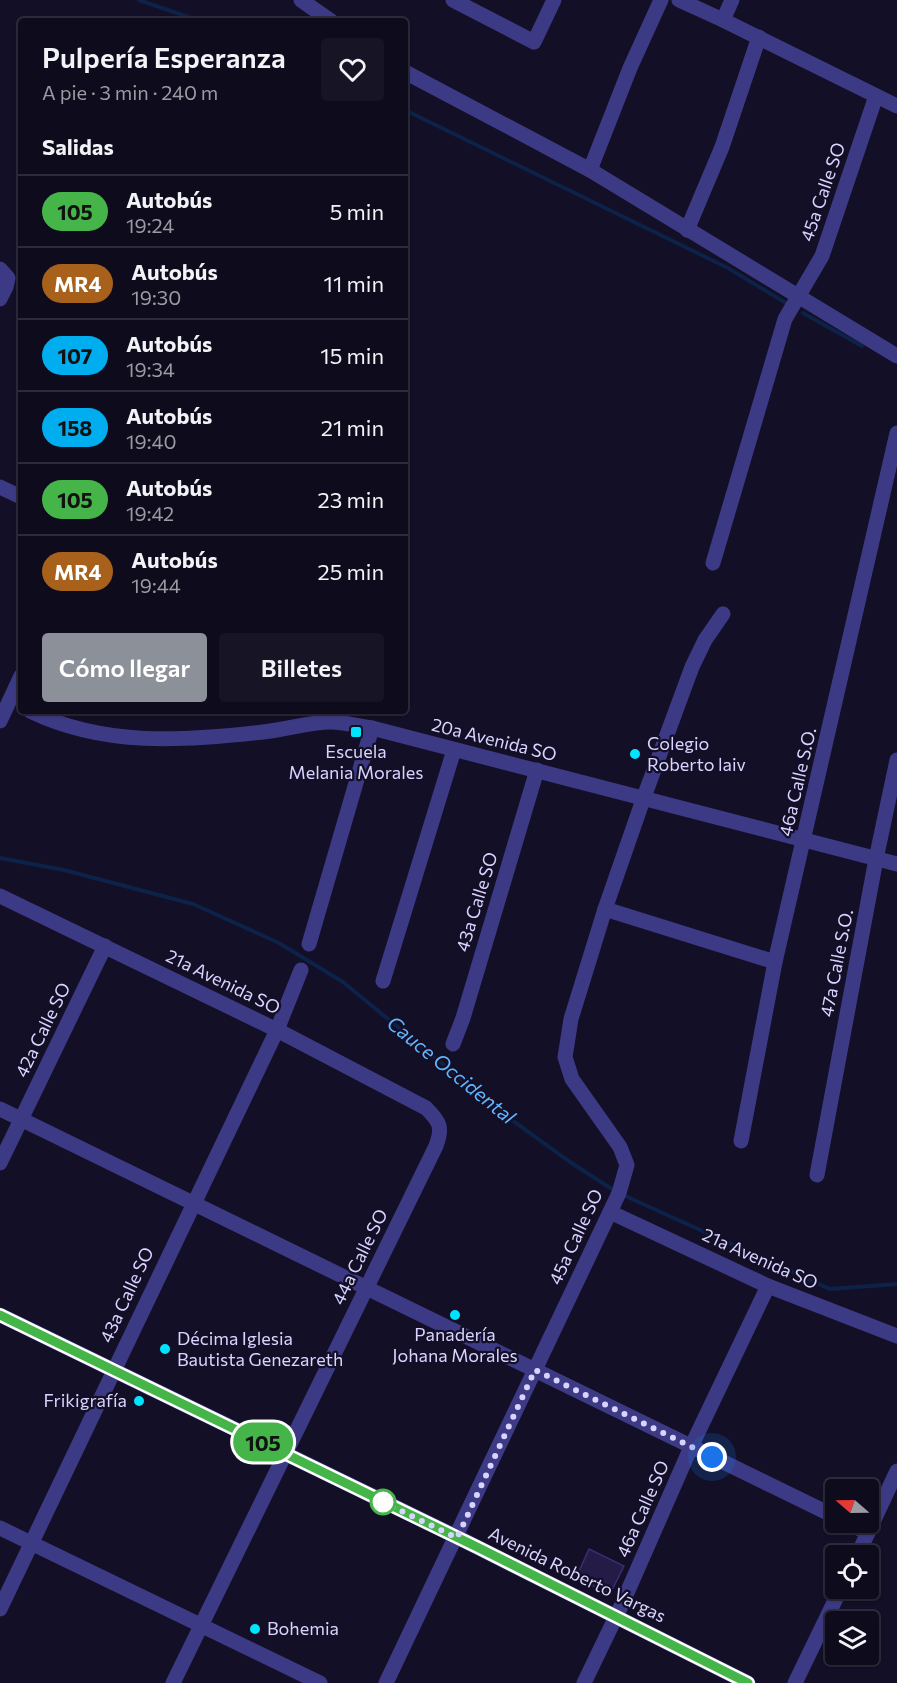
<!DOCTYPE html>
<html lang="es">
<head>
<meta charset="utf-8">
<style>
  body { margin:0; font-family:Commissioner,sans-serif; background:#171425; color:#f1f3f6; height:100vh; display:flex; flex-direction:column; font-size:22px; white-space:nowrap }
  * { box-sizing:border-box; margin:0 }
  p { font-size:20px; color:#9b9ba3 }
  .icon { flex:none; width:33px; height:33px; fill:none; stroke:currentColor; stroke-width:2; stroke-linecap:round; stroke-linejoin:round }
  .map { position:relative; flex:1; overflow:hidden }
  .panel { position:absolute; left:18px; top:18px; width:390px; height:696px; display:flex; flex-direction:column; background:#0e0b1c; border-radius:6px; box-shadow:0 2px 4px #0004,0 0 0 2px #2e2b3b }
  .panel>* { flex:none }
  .badge { padding:0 12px; border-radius:20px; font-size:21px; line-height:39px }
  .needle { width:39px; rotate:290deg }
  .controls { position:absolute; left:825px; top:1479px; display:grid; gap:12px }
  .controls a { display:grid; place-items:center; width:54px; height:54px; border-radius:6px; background:#0e0b1c; box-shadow:0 2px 4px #0004,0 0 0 2px #2e2b3b; font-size:30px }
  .you { position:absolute; width:30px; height:30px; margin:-15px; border:4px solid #fff; border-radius:50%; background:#1a73e8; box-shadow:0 0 0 9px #1a73e833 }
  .map>.badge { position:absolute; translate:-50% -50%; box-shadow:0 0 0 3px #fff }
  h2 { padding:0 24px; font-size:22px; line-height:54px }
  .round { display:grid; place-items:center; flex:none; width:63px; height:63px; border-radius:6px; background:#171425 }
  .head { display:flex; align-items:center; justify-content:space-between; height:102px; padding:0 24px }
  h1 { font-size:28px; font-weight:600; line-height:45px }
  .button { display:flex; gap:12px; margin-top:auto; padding:12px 24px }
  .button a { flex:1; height:69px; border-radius:6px; background:#8c9099; color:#fff; font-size:24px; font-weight:600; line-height:69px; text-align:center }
  .button a+a { background:#171425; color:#f1f3f6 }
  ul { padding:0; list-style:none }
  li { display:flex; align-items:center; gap:18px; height:72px; padding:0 24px; border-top:2px solid #2e2b3b }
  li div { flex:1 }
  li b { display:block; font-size:22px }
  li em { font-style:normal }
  li .badge { min-width:66px; font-weight:700; text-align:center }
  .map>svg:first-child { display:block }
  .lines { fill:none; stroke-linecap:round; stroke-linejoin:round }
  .stream { stroke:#0c2248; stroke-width:4 }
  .building { fill:#241b47; stroke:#3b2d73; stroke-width:1.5 }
  .minor { stroke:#3d3a85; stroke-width:15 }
  .line-casing { stroke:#fff; stroke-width:14 }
  .line { stroke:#45b549; stroke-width:9 }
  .walk { stroke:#d9d4ff; stroke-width:6; stroke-dasharray:0 10.8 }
  .poi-dot { fill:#00e5ff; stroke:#130f26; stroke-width:2 }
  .stop-dot { fill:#fff; stroke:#45b549; stroke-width:3 }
  .labels { text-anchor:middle; stroke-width:4.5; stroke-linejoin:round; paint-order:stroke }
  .street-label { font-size:18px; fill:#d9d4ff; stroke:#130f26 }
  .poi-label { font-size:18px; fill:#d9d4ff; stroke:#130f26; text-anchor:start }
  .water-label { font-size:20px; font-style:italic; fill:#62b6ff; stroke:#130f26 }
</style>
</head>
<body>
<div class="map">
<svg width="897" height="1683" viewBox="0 0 897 1683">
  <rect width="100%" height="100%" fill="#130f26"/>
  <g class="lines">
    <g class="stream">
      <path d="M 139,0 L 200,21"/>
      <path d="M 405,110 L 728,268 L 786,303"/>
      <path d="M 803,313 L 862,346"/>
      <path d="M 0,858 L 64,870 L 193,904 L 279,943 L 343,982 L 505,1115 L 570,1162 L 615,1191"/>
      <path d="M 621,1194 L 830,1289 L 897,1284"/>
    </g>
  </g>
  <path class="building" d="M 589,1549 L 624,1566 L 610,1594 L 576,1578 Z"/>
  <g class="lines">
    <g class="minor">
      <path d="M 301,0 L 331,21"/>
      <path d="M 453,0 L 534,42 L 554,0"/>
      <path d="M 679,0 L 723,20 L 897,106"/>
      <path d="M 723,20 L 732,0"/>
      <path d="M 405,72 L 590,170 L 897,356"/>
      <path d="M 590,170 L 630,68 L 661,0"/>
      <path d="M 687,230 L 722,147 L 759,37"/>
      <path d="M 0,269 L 8,278 L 6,287 L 0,299"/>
      <path d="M 0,487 L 21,497"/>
      <path d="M 713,563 L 785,319 L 822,256 L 876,96"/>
      <path d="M 30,711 C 104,747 184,741 263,732 C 286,730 308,722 331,722 C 344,722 359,726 372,728 L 897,864"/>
      <path d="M 0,721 L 21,676"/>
      <path d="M 0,896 L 277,1030 L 426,1108 C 440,1122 443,1127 436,1146 L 173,1683"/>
      <path d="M 605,909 L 775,962"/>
      <path d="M 309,944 L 372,728"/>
      <path d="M 383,981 L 454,750"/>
      <path d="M 453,1044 L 463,1018 L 537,770"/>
      <path d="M 0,1109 L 836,1517"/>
      <path d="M 741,1141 L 775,962 L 897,433"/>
      <path d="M 0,1163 L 105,946"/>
      <path d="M 817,1175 L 876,859 L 897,760"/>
      <path d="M 610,1212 L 768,1286 L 897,1336"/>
      <path d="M 0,1315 L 457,1537 L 748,1683"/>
      <path d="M 846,1522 L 868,1533"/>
      <path d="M 0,1528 L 320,1683"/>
      <path d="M 857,1556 L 897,1471"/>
      <path d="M 0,1609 L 277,1030 L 301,970"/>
      <path d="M 386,1683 L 619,1193 L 627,1165 L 620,1147 L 572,1079 L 565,1057 L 571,1019 L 605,909 L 644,797 L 692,667 L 705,640 L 723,614"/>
      <path d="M 584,1683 L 623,1602 L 691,1447 L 768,1286"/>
      <path d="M 795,1683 L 841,1588"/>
    </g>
  </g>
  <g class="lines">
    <g class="line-casing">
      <path id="line" d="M 0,1315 L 477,1547 L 748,1683"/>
    </g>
    <use href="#line" class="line"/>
    <path class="walk" d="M 383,1502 L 457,1538 L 535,1370 L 712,1457"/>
  </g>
  <g class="poi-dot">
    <rect x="350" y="726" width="12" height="12" rx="3"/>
    <circle cx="635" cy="754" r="6"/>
    <circle cx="455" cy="1315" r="6"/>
    <circle cx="165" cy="1349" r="6"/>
    <circle cx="139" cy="1401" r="6"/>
    <circle cx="255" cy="1629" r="6"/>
  </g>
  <circle class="stop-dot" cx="383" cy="1502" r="12"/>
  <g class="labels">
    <g class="street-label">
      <text transform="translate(823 192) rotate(-71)" y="6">45a Calle SO</text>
      <text transform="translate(494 740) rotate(14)" y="6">20a Avenida SO</text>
      <text transform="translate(798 782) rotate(-77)" y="6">46a Calle S.O.</text>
      <text transform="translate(477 902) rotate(-73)" y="6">43a Calle SO</text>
      <text transform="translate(837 963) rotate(-79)" y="6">47a Calle S.O.</text>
      <text transform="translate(223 982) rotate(26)" y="6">21a Avenida SO</text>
      <text transform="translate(43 1030) rotate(-64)" y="6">42a Calle SO</text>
      <text transform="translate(576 1237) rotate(-65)" y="6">45a Calle SO</text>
      <text transform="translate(360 1257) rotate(-64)" y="6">44a Calle SO</text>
      <text transform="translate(760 1259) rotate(24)" y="6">21a Avenida SO</text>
      <text transform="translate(127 1295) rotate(-65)" y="6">43a Calle SO</text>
      <text transform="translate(643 1509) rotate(-66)" y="6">46a Calle SO</text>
      <text transform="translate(577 1575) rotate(26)" y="6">Avenida Roberto Vargas</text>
    </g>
    <g class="poi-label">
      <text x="647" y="750">Colegio<tspan x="647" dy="21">Roberto laiv</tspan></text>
      <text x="356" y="758" text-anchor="middle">Escuela<tspan x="356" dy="21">Melania Morales</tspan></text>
      <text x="455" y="1341" text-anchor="middle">Panadería<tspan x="455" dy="21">Johana Morales</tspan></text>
      <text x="177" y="1345">Décima Iglesia<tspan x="177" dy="21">Bautista Genezareth</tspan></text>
      <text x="127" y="1407" text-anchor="end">Frikigrafía</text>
      <text x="267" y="1635">Bohemia</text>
    </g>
    <g class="water-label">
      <text transform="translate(451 1070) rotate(39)" y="7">Cauce Occidental</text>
    </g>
  </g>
</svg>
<div class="controls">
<a><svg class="needle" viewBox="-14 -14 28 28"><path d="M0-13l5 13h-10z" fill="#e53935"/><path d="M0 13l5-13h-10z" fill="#9b9ba3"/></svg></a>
<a><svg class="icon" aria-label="locate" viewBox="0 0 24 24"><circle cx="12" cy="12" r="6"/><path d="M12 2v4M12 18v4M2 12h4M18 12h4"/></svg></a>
<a><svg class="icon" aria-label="layers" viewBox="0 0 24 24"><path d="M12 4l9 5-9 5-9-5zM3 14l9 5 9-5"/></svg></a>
</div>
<div class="you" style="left:712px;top:1457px"></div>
<b class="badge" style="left:263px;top:1442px;background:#45b549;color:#111">105</b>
<section class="panel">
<div class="head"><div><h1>Pulpería Esperanza</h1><p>A pie · 3 min · 240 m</p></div><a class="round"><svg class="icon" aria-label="heart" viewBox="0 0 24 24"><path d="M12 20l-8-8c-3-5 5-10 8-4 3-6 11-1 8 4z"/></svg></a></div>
<h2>Salidas</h2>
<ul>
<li><span class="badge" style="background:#45b549;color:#111">105</span><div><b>Autobús</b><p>19:24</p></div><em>5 min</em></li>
<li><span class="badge" style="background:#a8611a;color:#fff">MR4</span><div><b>Autobús</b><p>19:30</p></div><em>11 min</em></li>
<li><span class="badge" style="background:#00adee;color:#111">107</span><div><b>Autobús</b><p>19:34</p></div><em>15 min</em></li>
<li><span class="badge" style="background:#00adee;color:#111">158</span><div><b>Autobús</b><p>19:40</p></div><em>21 min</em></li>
<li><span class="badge" style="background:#45b549;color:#111">105</span><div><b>Autobús</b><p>19:42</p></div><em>23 min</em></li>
<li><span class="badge" style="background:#a8611a;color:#fff">MR4</span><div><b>Autobús</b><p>19:44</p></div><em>25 min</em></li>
</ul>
<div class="button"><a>Cómo llegar</a><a>Billetes</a></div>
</section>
</div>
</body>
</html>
